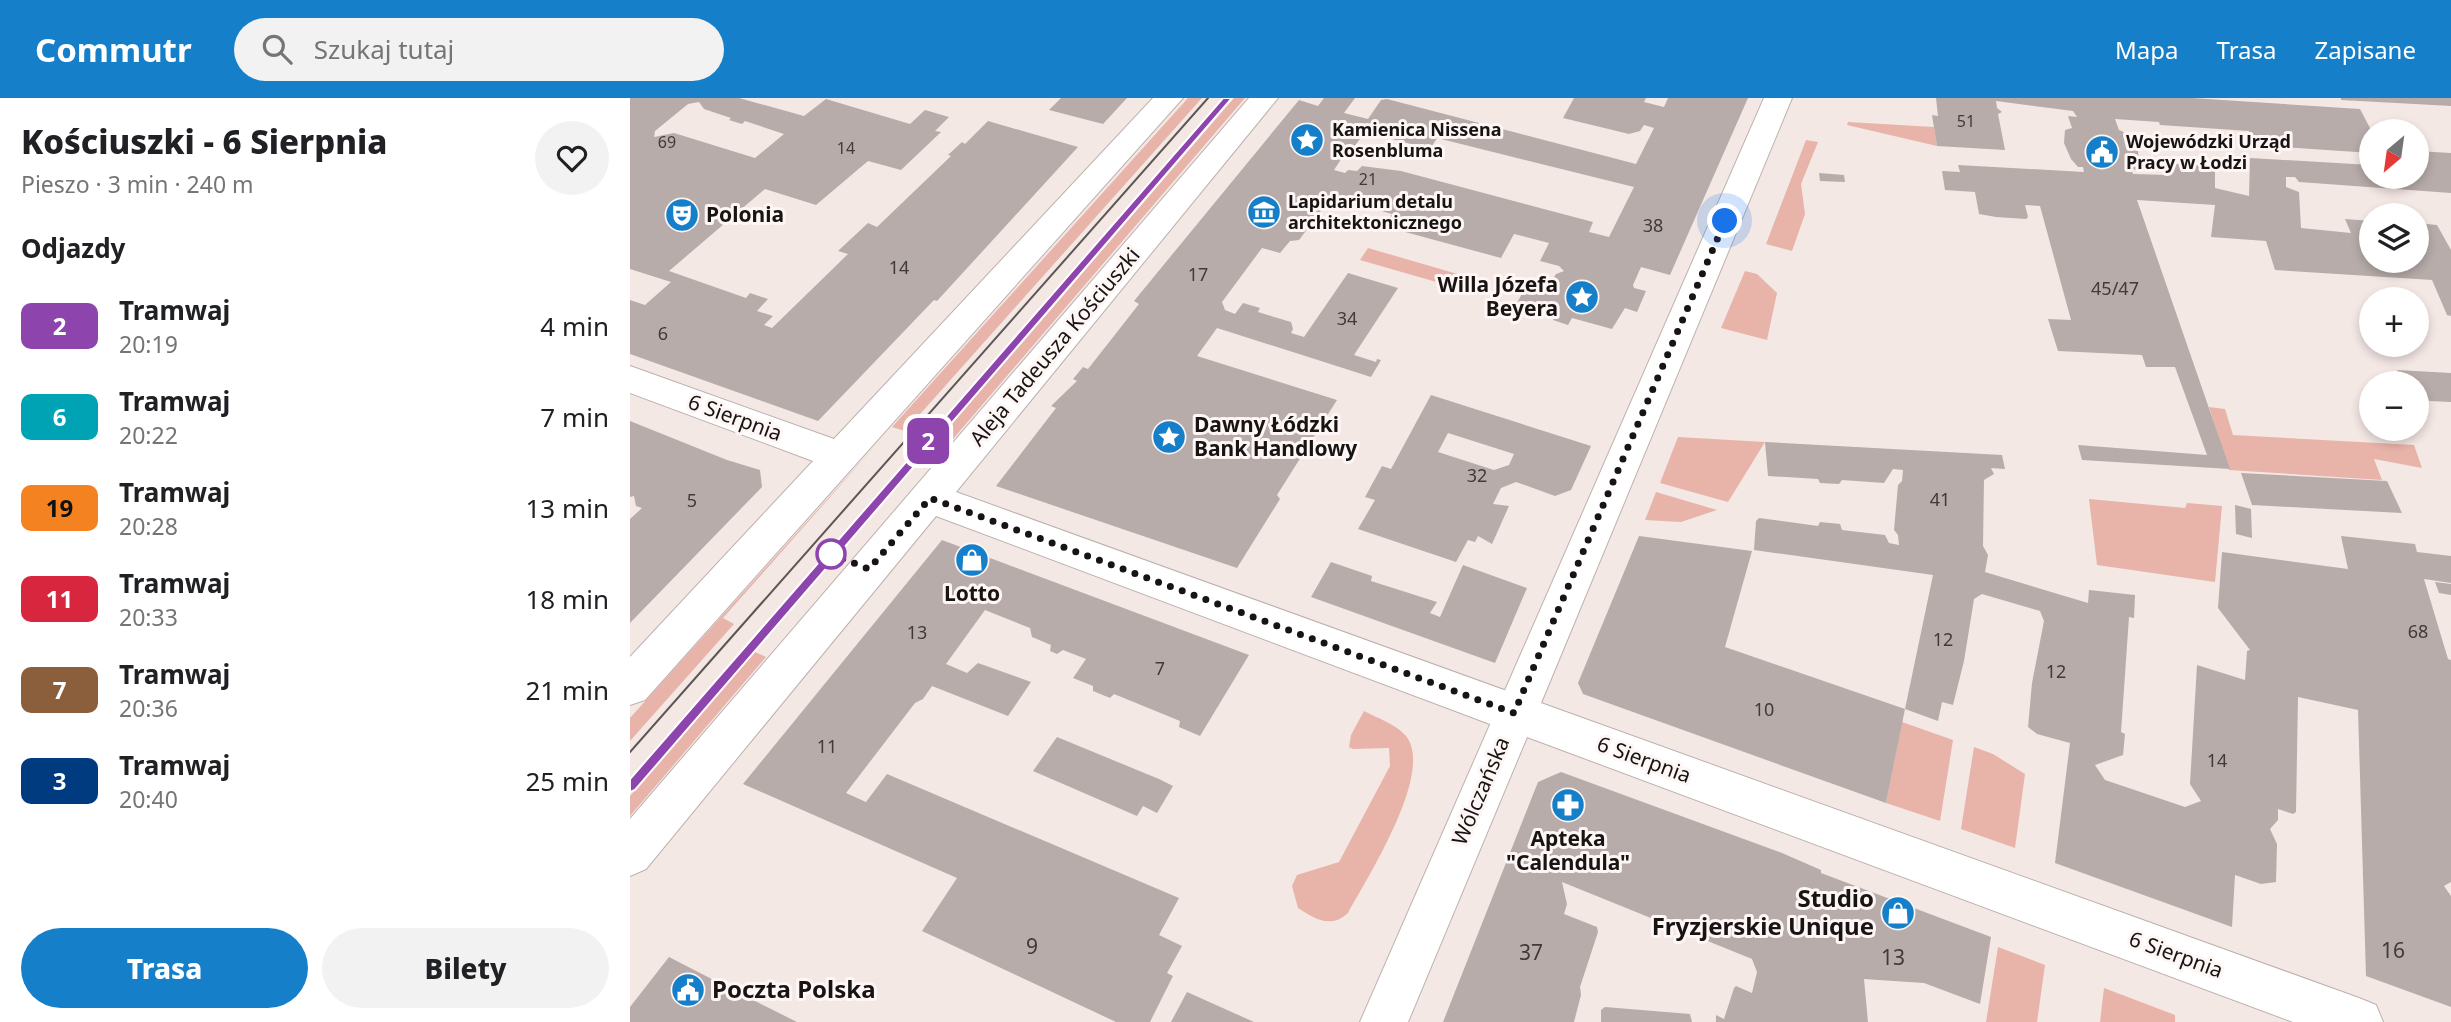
<!DOCTYPE html>
<html lang="pl">
<head>
<meta charset="utf-8">
<style>
  body { margin:0; font-family:"Noto Sans",sans-serif; background:#f2f2f2; color:#202124; height:100vh; display:flex; flex-direction:column; font-size:26px; white-space:nowrap }
  * { box-sizing:border-box; margin:0 }
  p { font-size:23px; color:#757577 }
  .icon { flex:none; width:38px; height:38px; fill:none; stroke:currentColor; stroke-width:2; stroke-linecap:round; stroke-linejoin:round }
  .map { position:relative; flex:1; overflow:hidden }
  .drawer { display:flex; flex-direction:column; background:#fff; width:630px }
  .drawer>* { flex:none }
  .badge { padding:0 14px; border-radius:10px; font-size:24px; line-height:46px }
  .needle { width:46px; rotate:209deg }
  .buttons { position:absolute; left:1729px; top:21px; display:grid; gap:14px }
  .buttons a { display:grid; place-items:center; width:70px; height:70px; border-radius:50%; background:#fff; box-shadow:0 4px 10px #0003; font-size:35px }
  .you { position:absolute; width:35px; height:35px; margin:-18px; border:5px solid #fff; border-radius:50%; background:#1a73e8; box-shadow:0 0 0 10px #1a73e833 }
  .map>.badge { position:absolute; translate:-50% -50%; box-shadow:0 0 0 4px #fff }
  h2 { padding:0 21px; font-size:26px; line-height:63px }
  .round { display:grid; place-items:center; flex:none; width:74px; height:74px; border-radius:37px; background:#f2f2f2 }
  .head { display:flex; align-items:center; justify-content:space-between; height:119px; padding:0 21px }
  h1 { font-size:33px; font-weight:800; line-height:52px }
  .action { display:flex; gap:14px; margin-top:auto; padding:14px 21px }
  .action a { flex:1; height:80px; border-radius:42px; background:#157fc9; color:#fff; font-size:28px; font-weight:800; line-height:80px; text-align:center }
  .action a+a { background:#f2f2f2; color:#202124 }
  ul { padding:0; list-style:none }
  li { display:flex; align-items:center; gap:21px; height:91px; padding:0 21px }
  li div { flex:1 }
  li b { display:block; font-size:26px }
  li em { font-style:normal }
  li .badge { min-width:77px; font-weight:700; text-align:center }
  header { display:flex; align-items:center; gap:42px; box-sizing:border-box; height:98px; padding:0 35px; background:#157fc9; color:#fff }
  header strong { font-size:33px }
  nav { display:flex; gap:38px; margin-inline-start:auto; font-size:24px }
  .search { width:490px; height:63px; background:#f2f2f2; display:flex; align-items:center; gap:18px; box-sizing:border-box; padding:0 24px; border-radius:38px; color:#757577; font-size:26px }
  main { display:flex; flex:1; min-height:0 }
  .map>svg:first-child { display:block }
  .green { fill:#e8b3a9 }
  .building { fill:#b7aca9; fill-rule:evenodd }
  .lines { fill:none; stroke-linecap:round; stroke-linejoin:round }
  .street-casing { stroke:#bdb1af; stroke-width:2 }
  .secondary-casing { stroke:#bdb1af; stroke-width:2 }
  .street { fill:#fff; fill-rule:evenodd }
  .secondary { fill:#fff; fill-rule:evenodd }
  .tram { stroke:#5d5655; stroke-width:2 }
  .line { fill:#8e44ad; stroke:#fff; stroke-width:2 }
  .walk { stroke:#181413; stroke-width:7; stroke-dasharray:0 12.6 }
  .stop-dot { fill:#fff; stroke:#8e44ad; stroke-width:3.5 }
  .labels { text-anchor:middle; stroke-width:6; stroke-linejoin:round; paint-order:stroke }
  .far-number-label { font-size:16px; fill:#403a38 }
  .far-poi-label { font-size:18px; font-weight:bold; fill:#181413; stroke:#fef6f5; text-anchor:start }
  .number-label { font-size:18px; fill:#403a38 }
  .poi-label { font-size:21px; font-weight:bold; fill:#181413; stroke:#fef6f5; text-anchor:start }
  .street-label { font-size:21px; fill:#181413; stroke:#fef6f5 }
  .near-number-label { font-size:21px; fill:#403a38 }
  .near-poi-label { font-size:24px; font-weight:bold; fill:#181413; stroke:#fef6f5; text-anchor:end }
</style>
</head>
<body>
<header>
<strong>Commutr</strong>
<div class="search"><svg class="icon" aria-label="search" viewBox="0 0 24 24"><circle cx="10" cy="10" r="6"/><path d="M15 15l6 6"/></svg>Szukaj tutaj</div>
<nav><a>Mapa</a><a>Trasa</a><a>Zapisane</a></nav>
</header>
<main>
<section class="drawer">
<div class="head"><div><h1>Kościuszki - 6 Sierpnia</h1><p>Pieszo · 3 min · 240 m</p></div><a class="round"><svg class="icon" aria-label="heart" viewBox="0 0 24 24"><path d="M12 20l-8-8c-3-5 5-10 8-4 3-6 11-1 8 4z"/></svg></a></div>
<h2>Odjazdy</h2>
<ul>
<li><span class="badge" style="background:#8e44ad;color:#fff">2</span><div><b>Tramwaj</b><p>20:19</p></div><em>4 min</em></li>
<li><span class="badge" style="background:#00a3b4;color:#fff">6</span><div><b>Tramwaj</b><p>20:22</p></div><em>7 min</em></li>
<li><span class="badge" style="background:#f58220;color:#111">19</span><div><b>Tramwaj</b><p>20:28</p></div><em>13 min</em></li>
<li><span class="badge" style="background:#d7263d;color:#fff">11</span><div><b>Tramwaj</b><p>20:33</p></div><em>18 min</em></li>
<li><span class="badge" style="background:#8b5e3c;color:#fff">7</span><div><b>Tramwaj</b><p>20:36</p></div><em>21 min</em></li>
<li><span class="badge" style="background:#003b80;color:#fff">3</span><div><b>Tramwaj</b><p>20:40</p></div><em>25 min</em></li>
</ul>
<div class="action"><a>Trasa</a><a>Bilety</a></div>
</section>
<div class="map">
<svg width="1821" height="924" viewBox="0 0 1821 924">
  <rect width="100%" height="100%" fill="#f4e8e5"/>
  <g class="green">
    <path d="M 558,0 L 572,0 L 275,333 L 262,329 Z"/>
    <path d="M 604,0 L 615,0 L 317,348 L 306,344 Z"/>
    <path d="M 1218,24 L 1304,29 L 1307,48 L 1217,27 Z"/>
    <path d="M 1176,42 L 1188,44 L 1171,86 L 1175,116 L 1162,153 L 1136,146 Z"/>
    <path d="M 738,150 L 855,184 L 848,196 L 730,162 Z"/>
    <path d="M 1115,173 L 1127,176 L 1147,195 L 1137,242 L 1091,230 Z"/>
    <path d="M 1579,309 L 1595,311 L 1603,337 L 1784,347 L 1792,370 L 1744,361 L 1752,382 L 1599,372 Z"/>
    <path d="M 1048,339 L 1135,344 L 1098,404 L 1030,385 Z"/>
    <path d="M 247,346 L 93,520 L 104,526 L 0,643 L 0,620 Z"/>
    <path d="M 1026,394 L 1087,412 L 1051,424 L 1015,422 Z"/>
    <path d="M 1459,401 L 1555,410 L 1557,405 L 1592,408 L 1585,484 L 1467,467 Z"/>
    <path d="M 125,554 L 136,559 L 0,718 L 0,698 Z"/>
    <path d="M 734,613 C 747,620 766,626 776,638 C 805,674 737,780 718,815 C 701,831 685,821 668,810 L 662,788 L 667,777 L 709,764 L 760,668 L 759,650 L 723,651 L 719,649 L 721,637 Z"/>
    <path d="M 1272,624 L 1323,642 L 1310,723 L 1256,705 Z"/>
    <path d="M 1344,649 L 1363,656 L 1395,676 L 1385,750 L 1331,731 Z"/>
    <path d="M 1368,849 L 1415,867 L 1407,924 L 1356,924 Z"/>
    <path d="M 1474,890 L 1545,917 L 1545,924 L 1470,924 Z"/>
  </g>
  <g class="building">
    <path d="M 0,0 L 109,0 L 174,18 L 196,1 L 280,26 L 295,12 L 319,19 L 305,33 L 311,34 L 271,72 L 238,63 L 186,107 L 135,91 L 39,173 L 116,200 L 120,195 L 138,201 L 127,213 L 143,218 L 134,227 L 142,230 L 218,156 L 208,153 L 238,125 L 247,129 L 321,58 L 318,57 L 332,44 L 335,46 L 358,23 L 448,49 L 307,203 L 304,202 L 188,323 L 0,256 L 0,202 L 15,207 L 41,184 L 0,171 ZM 69,4 L 74,11 L 101,20 L 99,22 L 112,26 L 115,23 L 154,36 L 125,60 L 44,35 L 24,39 L 25,33 L 58,6 Z"/>
    <path d="M 431,0 L 497,0 L 473,26 L 419,12 Z"/>
    <path d="M 694,0 L 725,0 L 714,15 L 738,21 L 751,2 L 757,1 L 1006,66 L 1024,30 L 1014,27 L 1010,33 L 999,36 L 933,20 L 944,0 L 1016,0 L 1014,4 L 1034,9 L 1038,0 L 1118,0 L 1040,177 L 1011,169 L 1003,187 L 1004,190 L 1016,193 L 1007,214 L 995,210 L 982,231 L 942,220 L 938,227 L 923,222 L 926,216 L 887,205 L 897,186 L 918,191 L 925,190 L 921,184 L 926,176 L 934,173 L 929,168 L 910,163 L 919,145 L 884,136 L 871,160 L 753,128 L 762,116 L 694,97 L 700,101 L 669,142 L 660,143 L 650,155 L 632,150 L 592,204 L 595,212 L 605,216 L 613,205 L 630,210 L 628,214 L 661,224 L 663,231 L 661,235 L 674,239 L 718,175 L 768,190 L 724,257 L 746,264 L 747,261 L 751,262 L 741,279 L 587,230 L 567,258 L 707,302 L 647,397 L 650,401 L 607,470 L 366,388 L 426,310 L 421,308 L 447,283 L 443,281 L 453,269 L 458,271 L 509,206 L 504,203 L 669,2 L 688,8 ZM 734,29 L 741,31 L 747,37 L 785,47 L 785,51 L 795,54 L 799,53 L 807,40 L 1004,89 L 979,139 L 959,134 L 963,124 L 771,73 L 732,68 L 727,73 L 718,72 L 715,75 L 704,72 L 719,49 L 724,49 L 732,38 L 730,35 Z"/>
    <path d="M 1306,0 L 1562,0 L 1730,11 L 1741,32 L 1741,55 L 1625,47 L 1619,33 L 1530,27 L 1529,24 L 1485,21 L 1489,32 L 1498,36 L 1508,52 L 1509,65 L 1507,72 L 1501,71 L 1503,76 L 1537,77 L 1532,65 L 1585,68 L 1585,90 L 1619,98 L 1620,60 L 1741,67 L 1741,79 L 1787,79 L 1787,53 L 1821,55 L 1821,95 L 1669,84 L 1665,79 L 1656,79 L 1656,89 L 1669,94 L 1671,130 L 1721,135 L 1715,121 L 1741,123 L 1741,163 L 1787,163 L 1787,125 L 1807,127 L 1821,152 L 1821,218 L 1817,217 L 1802,182 L 1645,172 L 1636,143 L 1581,139 L 1585,107 L 1507,102 L 1600,371 L 1452,362 L 1448,347 L 1577,357 L 1545,269 L 1516,269 L 1512,257 L 1428,253 L 1418,221 L 1441,222 L 1410,108 L 1395,107 L 1398,119 L 1396,121 L 1366,119 L 1349,116 L 1345,94 L 1315,92 L 1312,73 L 1330,74 L 1328,67 L 1454,74 L 1453,69 L 1448,69 L 1441,61 L 1434,45 L 1435,32 L 1442,30 L 1438,18 L 1447,19 L 1443,13 L 1366,3 L 1367,10 L 1372,14 L 1368,16 L 1375,52 L 1307,48 L 1302,17 L 1308,18 Z"/>
    <path d="M 1711,0 L 1821,0 L 1821,8 L 1711,2 Z"/>
    <path d="M 1189,75 L 1214,77 L 1215,84 L 1190,83 Z"/>
    <path d="M 1767,272 L 1821,275 L 1821,304 L 1799,303 L 1794,292 L 1787,291 L 1787,285 L 1774,285 Z"/>
    <path d="M 801,297 L 961,348 L 941,392 L 925,398 L 886,384 L 871,390 L 863,406 L 879,408 L 862,446 L 848,438 L 845,444 L 838,442 L 826,464 L 728,431 L 745,402 L 735,399 L 752,368 L 761,371 ZM 818,335 L 884,356 L 879,367 L 864,372 L 808,354 Z"/>
    <path d="M 0,323 L 97,362 L 130,372 L 132,389 L 0,525 L 0,421 L 12,410 L 6,408 L 4,398 L 0,399 Z"/>
    <path d="M 1135,344 L 1372,357 L 1375,371 L 1361,370 L 1364,376 L 1354,382 L 1353,448 L 1358,457 L 1355,474 L 1458,505 L 1459,492 L 1505,497 L 1504,520 L 1499,519 L 1491,634 L 1495,636 L 1493,657 L 1465,667 L 1475,682 L 1555,709 L 1571,703 L 1560,686 L 1567,567 L 1615,582 L 1617,553 L 1620,552 L 1588,510 L 1592,454 L 1718,471 L 1711,438 L 1785,446 L 1787,454 L 1821,458 L 1821,485 L 1794,481 L 1818,561 L 1821,562 L 1821,784 L 1814,788 L 1821,798 L 1821,909 L 1736,878 L 1728,612 L 1668,599 L 1666,714 L 1663,716 L 1648,711 L 1648,722 L 1640,731 L 1647,746 L 1646,784 L 1631,786 L 1605,777 L 1602,829 L 1425,765 L 1440,645 L 1407,636 L 1398,629 L 1402,585 L 1414,523 L 1410,513 L 1352,496 L 1344,501 L 1334,563 L 1323,607 L 1312,604 L 1308,623 L 1275,611 L 1256,705 L 953,596 L 948,585 L 1009,438 L 1122,453 L 1095,549 L 1275,611 L 1303,477 L 1124,452 L 1126,423 L 1129,420 L 1188,428 L 1190,424 L 1210,426 L 1212,432 L 1255,437 L 1259,445 L 1269,447 L 1268,437 L 1264,432 L 1268,387 L 1272,383 L 1273,372 L 1263,371 L 1254,385 L 1212,382 L 1209,386 L 1190,385 L 1188,381 L 1138,378 Z"/>
    <path d="M 1611,375 L 1757,383 L 1772,415 L 1622,407 Z"/>
    <path d="M 1605,407 L 1621,411 L 1622,440 L 1606,436 Z"/>
    <path d="M 312,442 L 619,557 L 570,638 L 549,629 L 550,623 L 484,596 L 480,600 L 463,593 L 463,588 L 443,580 L 456,561 L 433,552 L 427,556 L 420,553 L 421,547 L 402,539 L 400,530 L 355,512 L 316,566 L 337,575 L 348,565 L 401,584 L 378,618 L 302,588 L 293,601 L 285,605 L 216,695 L 236,704 L 257,676 L 549,800 L 529,837 L 552,848 L 537,875 L 543,878 L 520,924 L 486,924 L 292,833 L 327,780 L 113,686 Z"/>
    <path d="M 701,464 L 742,478 L 741,483 L 807,504 L 800,515 L 810,519 L 833,467 L 897,490 L 865,565 L 681,499 Z"/>
    <path d="M 1805,484 L 1821,486 L 1821,497 L 1809,495 Z"/>
    <path d="M 427,639 L 529,681 L 543,688 L 527,715 L 513,708 L 507,718 L 403,673 Z"/>
    <path d="M 931,674 L 1152,755 L 1191,772 L 1191,775 L 1361,839 L 1350,906 L 1294,885 L 1234,881 L 1238,924 L 1086,924 L 1086,917 L 1094,921 L 1104,890 L 1106,888 L 1122,895 L 1127,874 L 1122,861 L 932,784 L 937,806 L 934,816 L 967,829 L 968,834 L 950,889 L 951,897 L 944,924 L 813,924 L 908,684 Z"/>
    <path d="M 39,859 L 103,892 L 167,924 L 0,924 L 0,909 Z"/>
    <path d="M 557,894 L 624,924 L 541,924 Z"/>
    <path d="M 975,909 L 1060,916 L 1062,924 L 971,924 L 971,912 Z"/>
  </g>
  <g class="lines">
    <g class="street-casing">
      <g id="street">
        <path d="M 523,0 L 553,0 L 15,602 L 0,607 L 0,559 L 183,363 L 0,295 L 0,268 L 204,341 Z"/>
        <path d="M 619,0 L 648,0 L 326,394 L 899,601 L 905,615 L 899,629 L 884,635 L 306,418 L 16,771 L 0,778 L 0,721 Z"/>
      </g>
    </g>
    <g class="secondary-casing">
      <path id="secondary" d="M 1134,0 L 1162,0 L 911,605 L 1729,900 L 1746,907 L 1753,924 L 1663,924 L 897,639 L 778,924 L 730,924 Z"/>
    </g>
    <use href="#street" class="street"/>
    <use href="#secondary" class="secondary"/>
    <g class="tram">
      <path d="M 0,654 L 578,0"/>
      <path d="M 0,686 L 597,0"/>
    </g>
  </g>
  <path class="line" d="M 593,0 L 602,0 L 5,692 L 0,694 L 0,681 Z"/>
  <g class="lines">
    <path class="walk" d="M 201,456 L 239,471 L 300,400 L 884,615 L 1095,123"/>
  </g>
  <defs>
    <g id="sight-disc" transform="scale(1.75)"><circle r="9.5" fill="#157fc9" stroke="#fef6f5"/><path d="M0-6L1.8-2.2L6-1.7L2.9 1.2L3.7 5.4L0 3.3L-3.7 5.4L-2.9 1.2L-6-1.7L-1.8-2.2Z" fill="#fff"/></g>
    <g id="civic-disc" transform="scale(1.75)"><circle r="9.5" fill="#157fc9" stroke="#fef6f5"/><path d="M-.6-6.5H3V-4.5H.6V-3L4-1V1h2V6H-6V1h2V-1L-.6-3ZM-1.2 2.5V6h2.4V2.5Z" fill="#fff"/></g>
    <g id="museum-disc" transform="scale(1.75)"><circle r="9.5" fill="#157fc9" stroke="#fef6f5"/><path d="M0-6L6-3V-2H-6V-3ZM-5-1h2V3h-2ZM-1-1h2V3h-2ZM3-1h2V3H3ZM-6 4H6V6H-6Z" fill="#fff"/></g>
    <g id="theatre-disc" transform="scale(1.75)"><circle r="9.5" fill="#157fc9" stroke="#fef6f5"/><path d="M-5-5.5Q0-4 5-5.5V0Q5 5 0 6Q-5 5-5 0ZM-3.3-2.5H-1v1.5H-3.3ZM1-2.5H3.3v1.5H1ZM-2.8 1Q0 5.5 2.8 1Z" fill="#fff"/></g>
    <g id="shop-disc" transform="scale(1.75)"><circle r="9.5" fill="#157fc9" stroke="#fef6f5"/><path d="M-5-2.5h2.3a2.7 3.5 0 0 1 5.4 0H5L5.5 6h-11ZM-1.5-2.5h3a1.5 2.3 0 0 0-3 0Z" fill="#fff"/></g>
    <g id="pharmacy-disc" transform="scale(1.75)"><circle r="9.5" fill="#157fc9" stroke="#fef6f5"/><path d="M-2-6h4v4h4v4h-4v4h-4v-4h-4v-4h4Z" fill="#fff"/></g>
  </defs>
  <g fill-rule="evenodd">
    <use href="#sight-disc" x="677" y="42"/>
    <use href="#civic-disc" x="1472" y="54"/>
    <use href="#museum-disc" x="634" y="114"/>
    <use href="#theatre-disc" x="52" y="117"/>
    <use href="#sight-disc" x="952" y="199"/>
    <use href="#sight-disc" x="539" y="339"/>
    <use href="#shop-disc" x="342" y="462"/>
    <use href="#pharmacy-disc" x="938" y="707"/>
    <use href="#shop-disc" x="1268" y="815"/>
    <use href="#civic-disc" x="58" y="892"/>
  </g>
  <circle class="stop-dot" cx="201" cy="456" r="14"/>
  <g class="labels">
    <g class="far-number-label">
      <text x="1336" y="29">51</text>
      <text x="37" y="50">69</text>
      <text x="216" y="56">14</text>
      <text x="738" y="87">21</text>
    </g>
    <g class="far-poi-label">
      <text x="702" y="38">Kamienica Nissena<tspan x="702" dy="21">Rosenbluma</tspan></text>
      <text x="1496" y="50">Wojewódzki Urząd<tspan x="1496" dy="21">Pracy w Łodzi</tspan></text>
      <text x="658" y="110">Lapidarium detalu<tspan x="658" dy="21">architektonicznego</tspan></text>
    </g>
    <g class="number-label">
      <text x="1023" y="134">38</text>
      <text x="269" y="176">14</text>
      <text x="568" y="183">17</text>
      <text x="1485" y="197">45/47</text>
      <text x="717" y="227">34</text>
      <text x="33" y="242">6</text>
      <text x="847" y="384">32</text>
      <text x="1310" y="408">41</text>
      <text x="62" y="409">5</text>
      <text x="1788" y="540">68</text>
      <text x="287" y="541">13</text>
      <text x="1313" y="548">12</text>
      <text x="530" y="577">7</text>
      <text x="1426" y="580">12</text>
      <text x="1134" y="618">10</text>
      <text x="197" y="655">11</text>
      <text x="1587" y="669">14</text>
    </g>
    <g class="poi-label">
      <text x="76" y="124">Polonia</text>
      <text x="928" y="194" text-anchor="end">Willa Józefa<tspan x="928" dy="24">Beyera</tspan></text>
      <text x="564" y="334">Dawny Łódzki<tspan x="564" dy="24">Bank Handlowy</tspan></text>
      <text x="342" y="503" text-anchor="middle">Lotto</text>
      <text x="938" y="748" text-anchor="middle">Apteka<tspan x="938" dy="24">"Calendula"</tspan></text>
    </g>
    <g class="street-label">
      <text transform="translate(425 249) rotate(-50)" y="7">Aleja Tadeusza Kościuszki</text>
      <text transform="translate(105 320) rotate(20)" y="7">6 Sierpnia</text>
      <text transform="translate(1014 662) rotate(20)" y="7">6 Sierpnia</text>
      <text transform="translate(851 693) rotate(-67)" y="7">Wólczańska</text>
      <text transform="translate(1546 857) rotate(20)" y="7">6 Sierpnia</text>
    </g>
    <g class="near-number-label">
      <text x="402" y="856">9</text>
      <text x="1763" y="860">16</text>
      <text x="901" y="862">37</text>
      <text x="1263" y="867">13</text>
    </g>
    <g class="near-poi-label">
      <text x="1244" y="809">Studio<tspan x="1244" dy="28">Fryzjerskie Unique</tspan></text>
      <text x="82" y="900" text-anchor="start">Poczta Polska</text>
    </g>
  </g>
</svg>
<div class="buttons">
<a><svg class="needle" viewBox="-14 -14 28 28"><path d="M0-13l5 13h-10z" fill="#e53935"/><path d="M0 13l5-13h-10z" fill="#757577"/></svg></a>
<a><svg class="icon" aria-label="layers" viewBox="0 0 24 24"><path d="M12 4l9 5-9 5-9-5zM3 14l9 5 9-5"/></svg></a>
<a>+</a>
<a>−</a>
</div>
<div class="you" style="left:1095px;top:123px"></div>
<b class="badge" style="left:298px;top:343px;background:#8e44ad;color:#fff">2</b>
</div>
</main>
</body>
</html>
